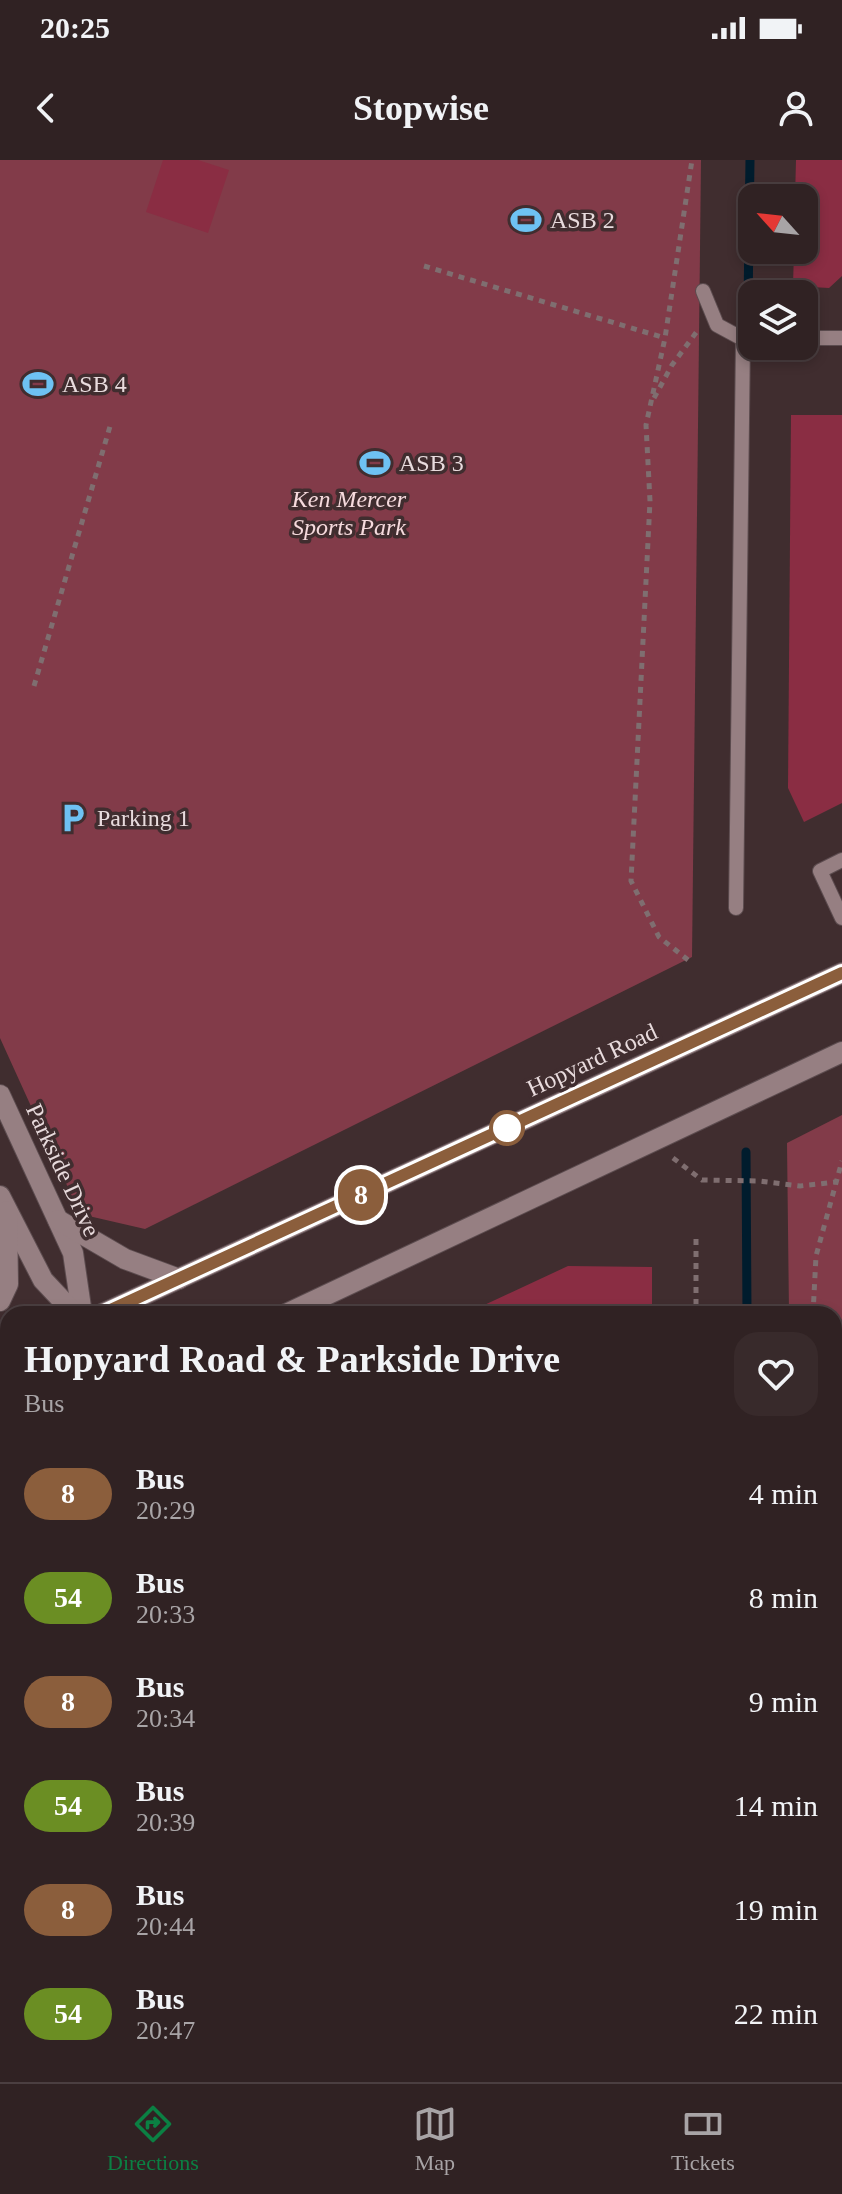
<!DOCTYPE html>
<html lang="en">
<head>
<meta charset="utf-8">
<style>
  body { margin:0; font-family:Georgia,serif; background:#382a2b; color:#f1f3f6; height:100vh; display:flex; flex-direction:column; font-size:30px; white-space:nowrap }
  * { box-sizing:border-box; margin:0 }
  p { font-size:26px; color:#a8a4a6 }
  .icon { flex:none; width:44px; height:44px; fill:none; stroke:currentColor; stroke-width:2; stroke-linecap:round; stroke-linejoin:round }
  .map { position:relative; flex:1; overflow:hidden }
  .drawer { position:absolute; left:0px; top:1146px; width:842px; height:776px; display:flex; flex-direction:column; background:#302223; border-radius:24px 24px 0 0; box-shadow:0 4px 12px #0003,0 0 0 2px #4b3f41 }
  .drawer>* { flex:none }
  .badge { padding:0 16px; border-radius:26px; font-size:28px; line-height:52px }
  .needle { width:52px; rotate:297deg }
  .tools { position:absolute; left:738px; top:24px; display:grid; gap:16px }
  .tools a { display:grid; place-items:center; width:80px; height:80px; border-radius:16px; background:#302223; box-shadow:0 4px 12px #0003,0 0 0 2px #4b3f41; font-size:40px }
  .map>.badge { position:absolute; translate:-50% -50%; box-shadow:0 0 0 4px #fff }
  .round { display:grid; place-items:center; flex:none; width:84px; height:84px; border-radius:24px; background:#382a2b }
  .summary { display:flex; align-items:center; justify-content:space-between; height:136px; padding:0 24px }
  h1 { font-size:38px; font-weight:800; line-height:60px }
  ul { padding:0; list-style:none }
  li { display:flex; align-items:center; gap:24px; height:104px; padding:0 24px }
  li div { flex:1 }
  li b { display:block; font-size:30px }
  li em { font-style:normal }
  li .badge { min-width:88px; font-weight:700; text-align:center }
  .status { display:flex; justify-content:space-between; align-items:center; height:56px; padding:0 40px; background:#302223; direction:ltr }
  .status svg { height:22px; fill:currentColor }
  header { display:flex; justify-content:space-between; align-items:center; height:104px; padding:0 24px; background:#302223; font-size:36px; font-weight:800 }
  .tab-bar { display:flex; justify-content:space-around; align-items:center; height:112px; border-top:2px solid #4b3f41; background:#302223; font-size:22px; color:#a8a4a6 }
  .tab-bar a { display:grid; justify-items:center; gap:4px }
  .tab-bar .current { color:#0b8043 }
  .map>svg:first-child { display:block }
  .green { fill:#823b49 }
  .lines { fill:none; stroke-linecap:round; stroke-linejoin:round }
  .stream { stroke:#001c2d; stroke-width:9 }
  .building { fill:#8a2d43 }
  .service-casing { stroke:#5c4c4f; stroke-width:16 }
  .minor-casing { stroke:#5c4c4f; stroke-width:22 }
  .tertiary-casing { stroke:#5c4c4f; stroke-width:22 }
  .secondary-casing { stroke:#5c4c4f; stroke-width:22 }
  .path { stroke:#7f6e70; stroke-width:5; stroke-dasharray:6 6; stroke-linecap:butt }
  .service { stroke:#967f82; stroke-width:14 }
  .minor { stroke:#967f82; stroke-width:20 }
  .tertiary { stroke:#967f82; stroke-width:20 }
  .secondary { stroke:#967f82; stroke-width:20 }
  .line-casing { stroke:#fff; stroke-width:18 }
  .line { stroke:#8b5e3c; stroke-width:12 }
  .stop-dot { fill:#fff; stroke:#8b5e3c; stroke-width:4 }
  .labels { text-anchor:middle; stroke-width:7; stroke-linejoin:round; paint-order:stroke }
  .poi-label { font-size:24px; fill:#e8dbdd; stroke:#402d2f; text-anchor:start }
  .park-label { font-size:24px; font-style:italic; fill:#f6dadd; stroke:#402d2f }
  .street-label { font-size:24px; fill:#e8dbdd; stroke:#402d2f }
</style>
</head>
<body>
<div class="status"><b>20:25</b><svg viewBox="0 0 49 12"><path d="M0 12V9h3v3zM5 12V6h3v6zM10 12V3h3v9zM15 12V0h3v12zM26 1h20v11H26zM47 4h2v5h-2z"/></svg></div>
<header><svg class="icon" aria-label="back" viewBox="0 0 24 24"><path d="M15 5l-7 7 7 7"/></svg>Stopwise<svg class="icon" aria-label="person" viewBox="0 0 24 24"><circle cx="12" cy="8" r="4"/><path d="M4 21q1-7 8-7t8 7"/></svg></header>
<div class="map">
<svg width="842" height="1922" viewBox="0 0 842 1922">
  <rect width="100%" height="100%" fill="#402d2f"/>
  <g class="green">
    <path d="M 0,0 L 701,0 L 692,797 L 145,1069 L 80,1054 L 0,878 Z"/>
    <path d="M 842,955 L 842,1922 L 802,1922 L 802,1914 L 834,1914 L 834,1154 L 789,1154 L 787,983 Z"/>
  </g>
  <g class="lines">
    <g class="stream">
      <path d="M 748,145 L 750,0"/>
      <path d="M 746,992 L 747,1154"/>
      <path d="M 753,1914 L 753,1922"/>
    </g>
  </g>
  <g class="building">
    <path d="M 163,0 L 198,0 L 229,10 L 208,73 L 146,52 Z"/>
    <path d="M 796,0 L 842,0 L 842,116 L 829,128 L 793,126 L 794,90 L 804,90 L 804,38 L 795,38 Z"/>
    <path d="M 791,255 L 842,255 L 842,643 L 804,662 L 788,628 Z"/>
    <path d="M 568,1106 L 652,1107 L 652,1154 L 465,1154 Z"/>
    <path d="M 8,1728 L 8,1814 L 7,1814 L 0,1784 L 0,1729 Z"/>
    <path d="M 277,1914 L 334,1914 L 336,1919 L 353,1914 L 357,1922 L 271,1922 L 269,1918 Z"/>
    <path d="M 516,1914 L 567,1914 L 572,1922 L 518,1922 Z"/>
  </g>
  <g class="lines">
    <g class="service-casing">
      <g id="service">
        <path d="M 703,131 L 717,165 L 743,179"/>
        <path d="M 804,178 L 842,178"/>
        <path d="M 842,700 L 820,711 L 842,758"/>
        <path d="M 736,748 L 743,179 L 752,179"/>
        <path d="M 0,1418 L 8,1416"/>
        <path d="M 0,1607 L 8,1605"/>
      </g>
    </g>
    <g class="minor-casing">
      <g id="minor">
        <path d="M 0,935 L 73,1093 L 82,1154"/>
        <path d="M 0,1036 L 43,1120 L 75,1154"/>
        <path d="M 427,1914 L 431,1922"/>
        <path d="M 137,1922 L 156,1914"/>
      </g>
    </g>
    <g class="tertiary-casing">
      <g id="tertiary">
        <path d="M 58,1060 L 125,1099 L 179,1119"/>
        <path d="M 0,1141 L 8,1124 L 7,1051"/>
      </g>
    </g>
    <g class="secondary-casing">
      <g id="secondary">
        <path d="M 102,1154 L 842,813"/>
        <path d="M 286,1154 L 842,892"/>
        <path d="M 0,1200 L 8,1196"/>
        <path d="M 0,1287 L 8,1283"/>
      </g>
    </g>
    <g class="path">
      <path d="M 424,106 L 665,178"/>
      <path d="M 654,238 L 672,205 L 698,170"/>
      <path d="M 34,526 L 111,263"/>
      <path d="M 688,800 L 659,777 L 631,721 L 650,341 L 646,265 L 665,178 L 692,0"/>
      <path d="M 673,998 L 702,1020 L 759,1021 L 800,1026 L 836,1022"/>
      <path d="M 696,1079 L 696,1154"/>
      <path d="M 813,1154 L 816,1096 L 842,1001"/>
      <path d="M 834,1704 L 842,1708"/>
      <path d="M 701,1914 L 702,1922"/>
      <path d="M 832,1914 L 833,1922"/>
    </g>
    <use href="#service" class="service"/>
    <use href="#minor" class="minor"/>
    <use href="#tertiary" class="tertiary"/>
    <use href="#secondary" class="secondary"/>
  </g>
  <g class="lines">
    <g class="line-casing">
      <path id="line" d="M 102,1154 L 842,813"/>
    </g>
    <use href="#line" class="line"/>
  </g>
  <defs>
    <g id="stadium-bare" transform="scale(2.4)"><path d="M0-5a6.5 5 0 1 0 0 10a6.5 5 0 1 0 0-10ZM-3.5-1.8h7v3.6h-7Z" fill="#6ec2f3" stroke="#402d2f" stroke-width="2.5" paint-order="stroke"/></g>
    <g id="parking-bare" transform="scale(2.4)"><path d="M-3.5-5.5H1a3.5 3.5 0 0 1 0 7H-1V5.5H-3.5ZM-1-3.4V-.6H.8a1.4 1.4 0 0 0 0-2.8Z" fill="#6ec2f3" stroke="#402d2f" stroke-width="2.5" paint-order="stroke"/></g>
  </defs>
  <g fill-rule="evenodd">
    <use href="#stadium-bare" x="526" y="60"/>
    <use href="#stadium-bare" x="38" y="224"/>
    <use href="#stadium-bare" x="375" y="303"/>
    <use href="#parking-bare" x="73" y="658"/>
  </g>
  <circle class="stop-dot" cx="507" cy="968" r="16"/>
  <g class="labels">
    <g class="poi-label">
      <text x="550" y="68">ASB 2</text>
      <text x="62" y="232">ASB 4</text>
      <text x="399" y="311">ASB 3</text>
      <text x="97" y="666">Parking 1</text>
    </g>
    <g class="park-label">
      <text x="349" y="347">Ken Mercer<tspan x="349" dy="28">Sports Park</tspan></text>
    </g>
    <g class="street-label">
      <text transform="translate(592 900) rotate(-25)" y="8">Hopyard Road</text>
      <text transform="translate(63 1010) rotate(65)" y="8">Parkside Drive</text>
    </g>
  </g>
</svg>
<div class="tools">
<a><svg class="needle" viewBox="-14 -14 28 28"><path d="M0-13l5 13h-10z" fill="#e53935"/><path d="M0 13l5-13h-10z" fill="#a8a4a6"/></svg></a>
<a><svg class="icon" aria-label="layers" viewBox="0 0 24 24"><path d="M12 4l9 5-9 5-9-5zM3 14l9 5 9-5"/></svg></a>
</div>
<b class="badge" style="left:361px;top:1035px;background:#8b5e3c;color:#fff">8</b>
<section class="drawer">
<div class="summary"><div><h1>Hopyard Road &amp; Parkside Drive</h1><p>Bus</p></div><a class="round"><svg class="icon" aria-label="heart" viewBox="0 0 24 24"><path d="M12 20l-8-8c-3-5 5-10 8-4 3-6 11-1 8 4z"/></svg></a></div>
<ul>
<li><span class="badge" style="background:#8b5e3c;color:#fff">8</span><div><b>Bus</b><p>20:29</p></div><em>4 min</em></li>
<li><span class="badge" style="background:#6b8e23;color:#fff">54</span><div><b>Bus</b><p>20:33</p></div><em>8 min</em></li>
<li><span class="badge" style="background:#8b5e3c;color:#fff">8</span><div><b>Bus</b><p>20:34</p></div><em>9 min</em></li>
<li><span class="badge" style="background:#6b8e23;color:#fff">54</span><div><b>Bus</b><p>20:39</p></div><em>14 min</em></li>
<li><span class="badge" style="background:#8b5e3c;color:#fff">8</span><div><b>Bus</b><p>20:44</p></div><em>19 min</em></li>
<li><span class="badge" style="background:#6b8e23;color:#fff">54</span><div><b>Bus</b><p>20:47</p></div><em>22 min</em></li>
</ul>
</section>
</div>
<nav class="tab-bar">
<a class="current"><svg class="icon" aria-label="directions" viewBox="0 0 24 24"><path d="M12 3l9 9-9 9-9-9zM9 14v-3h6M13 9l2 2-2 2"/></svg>Directions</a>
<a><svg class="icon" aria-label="map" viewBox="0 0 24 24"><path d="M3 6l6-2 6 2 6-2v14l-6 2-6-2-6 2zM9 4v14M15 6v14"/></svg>Map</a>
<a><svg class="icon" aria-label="tickets" viewBox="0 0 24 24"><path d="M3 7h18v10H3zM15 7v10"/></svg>Tickets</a>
</nav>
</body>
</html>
